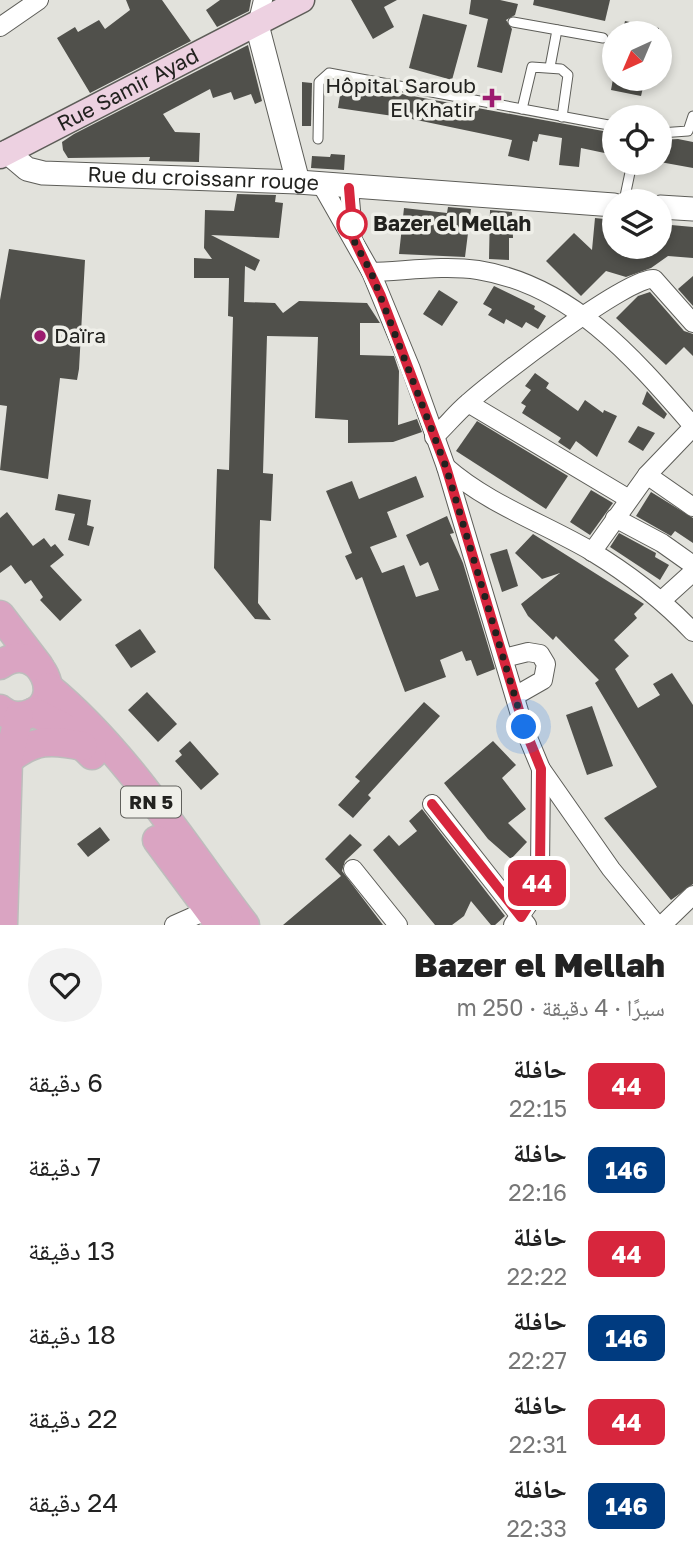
<!DOCTYPE html>
<html lang="ar">
<head>
<meta charset="utf-8">
<style>
  body { margin:0; font-family:"Golos Text","Noto Naskh Arabic",sans-serif; background:#f2f2f2; color:#222; direction:rtl; height:100vh; display:flex; flex-direction:column; font-size:26px; white-space:nowrap }
  * { box-sizing:border-box; margin:0 }
  p { font-size:23px; color:#767676 }
  .icon { flex:none; width:38px; height:38px; fill:none; stroke:currentColor; stroke-width:2; stroke-linecap:round; stroke-linejoin:round }
  .map { position:relative; height:925px; overflow:hidden; direction:ltr }
  .details { display:flex; flex-direction:column; background:#fff; flex:1 }
  .details>* { flex:none }
  .badge { padding:0 14px; border-radius:10px; font-size:24px; line-height:46px }
  .needle { width:46px; rotate:224deg }
  .tools { position:absolute; left:602px; top:21px; display:grid; gap:14px }
  .tools a { display:grid; place-items:center; width:70px; height:70px; border-radius:50%; background:#fff; box-shadow:0 4px 10px #0003; font-size:35px }
  .you { position:absolute; width:35px; height:35px; margin:-18px; border:5px solid #fff; border-radius:50%; background:#1a73e8; box-shadow:0 0 0 10px #1a73e833 }
  .map>.badge { position:absolute; translate:-50% -50%; box-shadow:0 0 0 4px #fff }
  .round { display:grid; place-items:center; flex:none; width:74px; height:74px; border-radius:37px; background:#f2f2f2 }
  .summary { display:flex; align-items:center; justify-content:space-between; height:119px; padding:0 28px }
  h1 { font-size:33px; font-weight:800; line-height:52px }
  ul { padding:0; list-style:none }
  li { display:flex; align-items:center; gap:21px; height:84px; padding:0 28px }
  li div { flex:1 }
  li b { display:block; font-size:26px }
  li em { font-style:normal }
  li .badge { min-width:77px; font-weight:700; text-align:center }
  .map>svg:first-child { display:block }
  .building { fill:#50504b }
  .lines { fill:none; stroke-linecap:round; stroke-linejoin:round }
  .service-casing { stroke:#5d5d58; stroke-width:11 }
  .minor-casing { stroke:#5d5d58; stroke-width:20 }
  .tertiary-casing { stroke:#5d5d58; stroke-width:25 }
  .secondary-casing { stroke:#5d5d58; stroke-width:27 }
  .primary-casing { stroke:#bdbdbc; stroke-width:31 }
  .service { stroke:#fff; stroke-width:9 }
  .minor { stroke:#fff; stroke-width:18 }
  .tertiary { stroke:#fff; stroke-width:23 }
  .secondary { stroke:#edd1e1; stroke-width:24 }
  .primary { stroke:#daa4c2; stroke-width:28 }
  .line-casing { stroke:#fff; stroke-width:16 }
  .line { stroke:#d7263d; stroke-width:10 }
  .walk { stroke:#22221f; stroke-width:7; stroke-dasharray:0 12.6 }
  .poi-dot { fill:#9c1b6f; stroke:#efefe9; stroke-width:2.5 }
  .stop-dot { fill:#fff; stroke:#d7263d; stroke-width:3.5 }
  .labels { text-anchor:middle; stroke-width:7; stroke-linejoin:round; paint-order:stroke }
  .shield { fill:#efefe9; stroke:#60605c; stroke-width:2 }
  .shield-label { font-size:19px; font-weight:bold; fill:#22221f }
  .poi-label { font-size:21px; fill:#22221f; stroke:#efefe9; text-anchor:end }
  .street-label { font-size:21px; fill:#22221f; stroke:#efefe9 }
  .stop-label { font-size:21px; font-weight:bold; fill:#22221f; stroke:#efefe9; text-anchor:start }
</style>
</head>
<body>
<div class="map">
<svg width="693" height="925" viewBox="0 0 693 925">
  <rect width="100%" height="100%" fill="#e2e2dc"/>
  <g class="building">
    <path d="M 126,0 L 162,0 L 191,41 L 90,93 L 57,38 L 75,27 L 78,32 L 99,20 L 105,29 L 130,10 Z"/>
    <path d="M 220,0 L 251,0 L 249,11 L 217,27 L 206,10 Z"/>
    <path d="M 351,0 L 397,0 L 384,7 L 394,27 L 373,39 Z"/>
    <path d="M 471,0 L 500,0 L 518,4 L 515,15 L 506,20 L 512,29 L 502,73 L 477,67 L 488,19 L 469,14 Z"/>
    <path d="M 534,0 L 610,0 L 605,21 L 533,5 Z"/>
    <path d="M 423,14 L 467,25 L 452,80 L 409,68 Z"/>
    <path d="M 625,21 L 659,28 L 659,33 L 622,33 Z"/>
    <path d="M 248,45 L 262,101 L 255,104 L 251,94 L 234,100 L 231,92 L 213,98 L 210,89 L 163,114 L 175,132 L 200,133 L 199,162 L 149,161 L 150,157 L 68,158 L 63,150 L 62,142 L 74,134 Z"/>
    <path d="M 613,79 L 645,79 L 641,96 L 611,90 Z"/>
    <path d="M 302,82 L 312,83 L 311,126 L 302,126 Z"/>
    <path d="M 342,83 L 614,133 L 614,155 L 581,148 L 579,167 L 559,165 L 562,138 L 539,134 L 537,142 L 533,141 L 529,161 L 508,156 L 512,140 L 407,118 L 338,108 Z"/>
    <path d="M 678,139 L 693,142 L 693,168 L 660,162 L 660,140 Z"/>
    <path d="M 331,154 L 345,155 L 344,170 L 311,168 L 312,156 L 330,157 Z"/>
    <path d="M 237,194 L 276,195 L 275,202 L 283,203 L 279,238 L 211,235 L 260,260 L 255,271 L 245,266 L 244,302 L 275,303 L 283,313 L 299,301 L 367,303 L 380,323 L 360,323 L 360,355 L 394,356 L 399,371 L 398,425 L 417,419 L 422,432 L 393,442 L 348,443 L 348,420 L 315,418 L 318,337 L 267,336 L 263,473 L 273,474 L 271,521 L 260,520 L 258,603 L 271,620 L 255,619 L 214,568 L 217,469 L 229,470 L 233,317 L 228,316 L 229,278 L 194,278 L 194,258 L 212,259 L 204,248 L 205,210 L 234,211 Z"/>
    <path d="M 448,207 L 471,209 L 465,257 L 399,254 L 404,208 L 447,213 Z"/>
    <path d="M 490,210 L 512,212 L 513,238 L 509,238 L 509,260 L 489,259 Z"/>
    <path d="M 595,218 L 614,220 L 614,247 L 636,252 L 644,247 L 660,247 L 660,224 L 693,227 L 693,258 L 668,256 L 651,268 L 626,277 L 606,271 L 581,296 L 546,261 L 574,233 L 592,250 Z"/>
    <path d="M 9,249 L 85,260 L 79,369 L 77,380 L 60,378 L 48,479 L 0,470 L 7,406 L 0,405 L 0,300 Z"/>
    <path d="M 693,276 L 693,306 L 678,289 Z"/>
    <path d="M 494,286 L 535,306 L 534,309 L 546,316 L 538,329 L 526,322 L 522,328 L 506,319 L 504,324 L 488,315 L 492,309 L 483,304 Z"/>
    <path d="M 439,290 L 458,302 L 442,326 L 423,314 Z"/>
    <path d="M 650,292 L 684,331 L 693,334 L 693,356 L 684,347 L 666,365 L 616,318 L 638,296 Z"/>
    <path d="M 535,373 L 549,383 L 546,388 L 578,411 L 585,400 L 603,413 L 604,410 L 617,416 L 597,457 L 576,441 L 570,450 L 558,442 L 561,438 L 522,413 L 526,406 L 521,403 L 531,390 L 525,386 Z"/>
    <path d="M 647,391 L 667,414 L 664,419 L 642,404 Z"/>
    <path d="M 477,421 L 568,476 L 546,509 L 456,451 Z"/>
    <path d="M 638,426 L 655,433 L 643,451 L 628,442 Z"/>
    <path d="M 416,476 L 424,497 L 387,512 L 397,537 L 370,547 L 382,573 L 404,565 L 416,597 L 439,590 L 428,562 L 420,566 L 406,535 L 447,516 L 454,533 L 450,534 L 463,563 L 495,669 L 477,676 L 471,660 L 466,661 L 462,651 L 440,660 L 446,677 L 405,692 L 362,577 L 356,580 L 345,556 L 352,553 L 326,491 L 352,481 L 359,499 Z"/>
    <path d="M 591,490 L 613,503 L 590,535 L 570,522 Z"/>
    <path d="M 651,492 L 693,518 L 693,543 L 675,531 L 671,536 L 636,516 Z"/>
    <path d="M 58,494 L 91,500 L 87,525 L 94,527 L 89,546 L 68,540 L 75,514 L 55,510 Z"/>
    <path d="M 7,512 L 33,546 L 44,538 L 51,547 L 55,544 L 64,555 L 50,566 L 82,600 L 60,621 L 40,600 L 43,597 L 31,580 L 25,584 L 11,565 L 0,573 L 0,518 Z"/>
    <path d="M 619,533 L 656,553 L 655,557 L 669,565 L 660,580 L 610,547 Z"/>
    <path d="M 533,534 L 644,604 L 634,614 L 637,618 L 614,640 L 629,656 L 615,669 L 638,708 L 660,695 L 653,684 L 672,673 L 693,705 L 693,884 L 671,900 L 604,818 L 657,787 L 595,683 L 599,680 L 556,636 L 553,640 L 528,616 L 521,604 L 560,573 L 542,579 L 515,553 Z"/>
    <path d="M 507,549 L 518,586 L 502,592 L 490,554 Z"/>
    <path d="M 140,629 L 156,652 L 131,668 L 115,645 Z"/>
    <path d="M 147,692 L 177,724 L 158,742 L 128,710 Z"/>
    <path d="M 424,702 L 440,716 L 368,795 L 371,798 L 353,818 L 338,805 L 360,781 L 355,777 Z"/>
    <path d="M 592,706 L 613,766 L 587,775 L 566,715 Z"/>
    <path d="M 190,741 L 219,774 L 201,790 L 175,761 L 182,755 L 179,751 Z"/>
    <path d="M 493,741 L 516,765 L 502,778 L 526,809 L 508,823 L 527,842 L 511,859 L 488,839 L 444,783 Z"/>
    <path d="M 422,809 L 505,916 L 495,925 L 491,925 L 471,901 L 464,916 L 452,925 L 435,925 L 373,850 L 389,835 L 399,846 L 417,831 L 409,821 Z"/>
    <path d="M 100,827 L 110,840 L 88,857 L 77,844 Z"/>
    <path d="M 350,834 L 362,845 L 345,861 L 342,871 L 383,925 L 283,925 L 341,876 L 325,859 Z"/>
  </g>
  <g class="lines">
    <g class="service-casing">
      <g id="service">
        <path d="M 513,22 L 603,38"/>
        <path d="M 550,67 L 557,30"/>
        <path d="M 522,109 L 532,67 L 561,69 L 568,75 L 562,117"/>
        <path d="M 660,133 L 688,131 L 693,116"/>
        <path d="M 318,139 L 319,82 L 329,73 L 614,126"/>
        <path d="M 624,201 L 632,163"/>
      </g>
    </g>
    <g class="minor-casing">
      <g id="minor">
        <path d="M 257,25 L 263,0"/>
        <path d="M 0,27 L 39,0"/>
        <path d="M 321,184 L 371,272 L 411,369 L 446,467 L 524,728 L 541,769 L 540,870 L 535,895 L 513,925"/>
        <path d="M 349,188 L 353,233"/>
        <path d="M 371,272 C 405,271 444,265 478,270 C 572,285 634,358 693,426"/>
        <path d="M 468,403 L 629,499"/>
        <path d="M 434,437 C 446,426 456,413 468,403 C 492,381 631,274 654,279 L 693,323"/>
        <path d="M 446,467 C 488,504 543,523 591,551 C 627,573 664,601 693,632"/>
        <path d="M 647,475 L 693,507"/>
        <path d="M 615,518 L 662,543 L 693,565"/>
        <path d="M 592,552 L 647,475 L 693,427"/>
        <path d="M 661,601 L 693,572"/>
        <path d="M 504,658 L 528,652 L 540,654 L 546,664 L 543,680 L 515,696"/>
        <path d="M 541,769 L 611,869 L 657,925"/>
        <path d="M 432,804 L 527,925"/>
        <path d="M 353,869 L 398,925"/>
        <path d="M 174,925 L 217,906"/>
        <path d="M 662,925 L 693,895"/>
      </g>
    </g>
    <g class="tertiary-casing">
      <g id="tertiary">
        <path d="M 257,25 L 298,182"/>
        <path id="s1" d="M 7,152 L 27,169 L 43,173 L 298,182 L 614,205"/>
        <path d="M 660,207 L 693,209"/>
      </g>
    </g>
    <g class="secondary-casing">
      <g id="secondary">
        <path id="s2" d="M 0,156 L 302,0"/>
      </g>
    </g>
    <g class="primary-casing">
      <g id="primary">
        <path d="M 0,615 L 39,666"/>
        <path d="M 0,665 C 40,636 70,705 26,715 C 16,718 7,715 0,709"/>
        <path d="M 48,687 C 127,752 183,844 245,925"/>
        <path d="M 34,712 L 63,727 L 92,755"/>
        <path d="M 8,760 C 34,739 51,739 83,746"/>
        <path d="M 157,840 L 220,925"/>
        <path d="M 3,925 L 8,760 L 19,716"/>
      </g>
    </g>
    <use href="#service" class="service"/>
    <use href="#minor" class="minor"/>
    <use href="#tertiary" class="tertiary"/>
    <use href="#secondary" class="secondary"/>
    <use href="#primary" class="primary"/>
  </g>
  <g class="lines">
    <g class="line-casing">
      <path id="line" d="M 349,188 L 353,237 L 381,296 L 446,467 L 524,727 L 541,769 L 540,870 L 535,895 L 521,917 L 432,804"/>
    </g>
    <use href="#line" class="line"/>
    <path class="walk" d="M 352,224 L 342,219 L 371,272 L 446,467 L 524,727"/>
  </g>
  <g class="poi-dot">
    <path d="M488.5 87.5h7v7h7v7h-7v7h-7v-7h-7v-7h7z"/>
    <circle cx="40" cy="336" r="7"/>
  </g>
  <circle class="stop-dot" cx="352" cy="224" r="14"/>
  <g class="labels">
    <rect class="shield" x="121" y="786.5" width="60" height="31" rx="5"/>
    <g class="shield-label">
      <text x="151" y="809">RN 5</text>
    </g>
    <g class="poi-label">
      <text x="476" y="93">Hôpital Saroub<tspan x="476" dy="24">El Khatir</tspan></text>
      <text x="54" y="343" text-anchor="start">Daïra</text>
    </g>
    <g class="street-label">
      <text dy="7" stroke="none"><textPath href="#s2" startOffset="144">Rue Samir Ayad</textPath></text>
      <text dy="7" stroke="none"><textPath href="#s1" startOffset="203">Rue du croissanr rouge</textPath></text>
    </g>
    <g class="stop-label">
      <text x="373" y="231">Bazer el Mellah</text>
    </g>
  </g>
</svg>
<div class="tools">
<a><svg class="needle" viewBox="-14 -14 28 28"><path d="M0-13l5 13h-10z" fill="#e53935"/><path d="M0 13l5-13h-10z" fill="#767676"/></svg></a>
<a><svg class="icon" aria-label="locate" viewBox="0 0 24 24"><circle cx="12" cy="12" r="6"/><path d="M12 2v4M12 18v4M2 12h4M18 12h4"/></svg></a>
<a><svg class="icon" aria-label="layers" viewBox="0 0 24 24"><path d="M12 4l9 5-9 5-9-5zM3 14l9 5 9-5"/></svg></a>
</div>
<div class="you" style="left:524px;top:727px"></div>
<b class="badge" style="left:537px;top:883px;background:#d7263d;color:#fff">44</b>
</div>
<section class="details">
<div class="summary"><div><h1>Bazer el Mellah</h1><p>سيرًا · 4 دقيقة · 250 m</p></div><a class="round"><svg class="icon" aria-label="heart" viewBox="0 0 24 24"><path d="M12 20l-8-8c-3-5 5-10 8-4 3-6 11-1 8 4z"/></svg></a></div>
<ul>
<li><span class="badge" style="background:#d7263d;color:#fff">44</span><div><b>حافلة</b><p>22:15</p></div><em>6 دقيقة</em></li>
<li><span class="badge" style="background:#003b80;color:#fff">146</span><div><b>حافلة</b><p>22:16</p></div><em>7 دقيقة</em></li>
<li><span class="badge" style="background:#d7263d;color:#fff">44</span><div><b>حافلة</b><p>22:22</p></div><em>13 دقيقة</em></li>
<li><span class="badge" style="background:#003b80;color:#fff">146</span><div><b>حافلة</b><p>22:27</p></div><em>18 دقيقة</em></li>
<li><span class="badge" style="background:#d7263d;color:#fff">44</span><div><b>حافلة</b><p>22:31</p></div><em>22 دقيقة</em></li>
<li><span class="badge" style="background:#003b80;color:#fff">146</span><div><b>حافلة</b><p>22:33</p></div><em>24 دقيقة</em></li>
</ul>
</section>
</body>
</html>
